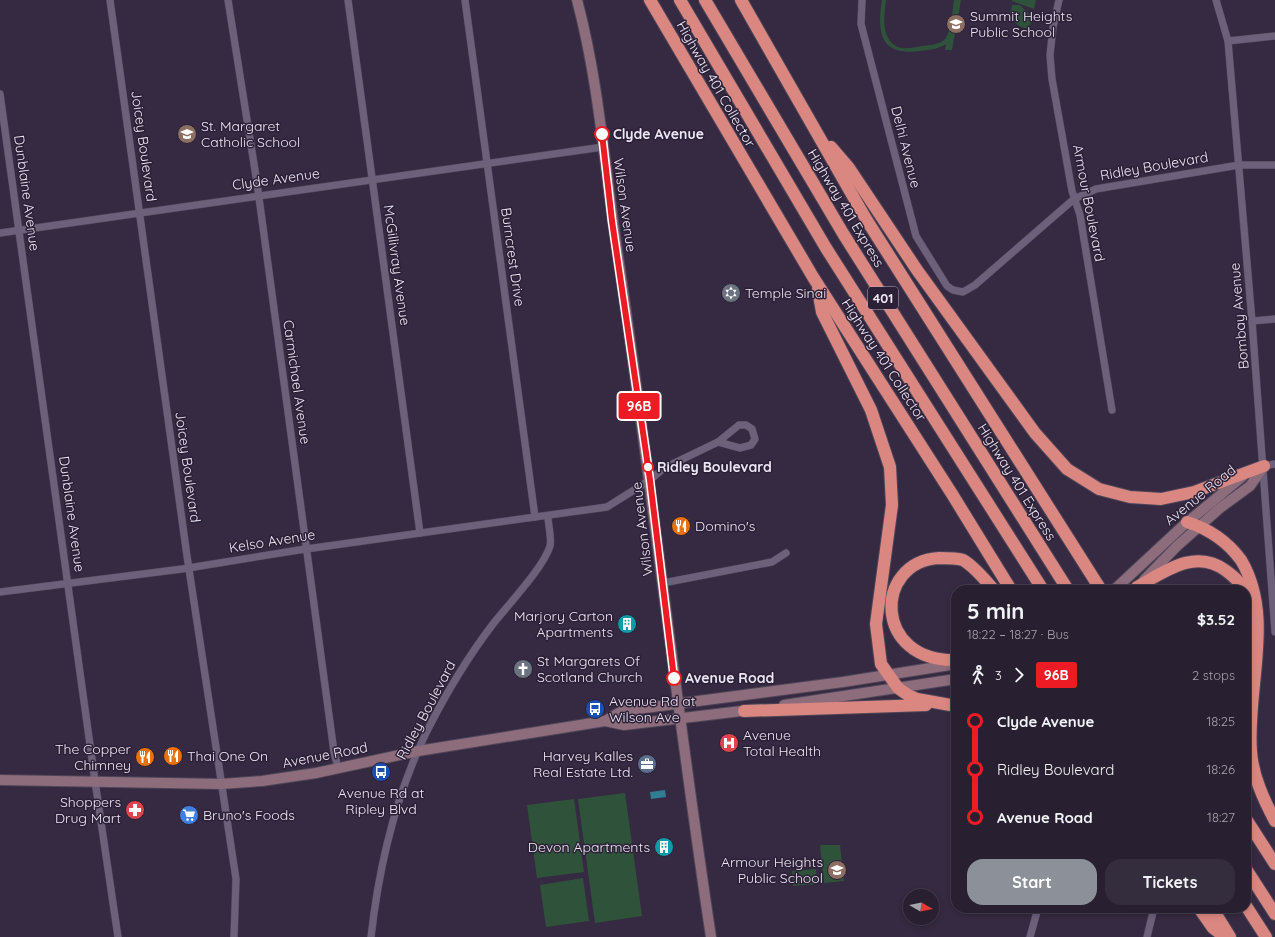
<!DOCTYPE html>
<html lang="en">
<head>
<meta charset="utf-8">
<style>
  body { margin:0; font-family:Quicksand,sans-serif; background:#342d3d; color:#f1f3f6; height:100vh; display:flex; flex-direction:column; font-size:15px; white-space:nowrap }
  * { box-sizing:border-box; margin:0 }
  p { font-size:13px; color:#a5a3ab }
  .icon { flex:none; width:22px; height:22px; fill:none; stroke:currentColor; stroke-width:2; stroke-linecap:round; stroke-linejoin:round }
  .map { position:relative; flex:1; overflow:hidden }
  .panel { position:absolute; left:951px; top:585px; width:300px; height:328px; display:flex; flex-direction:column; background:#282031; border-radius:16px; box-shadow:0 2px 6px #0003,0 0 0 1px #443e4d }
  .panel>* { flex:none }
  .badge { padding:0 8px; border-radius:3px; font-size:14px; line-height:26px }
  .needle { width:26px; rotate:99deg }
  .buttons { position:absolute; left:903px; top:889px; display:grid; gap:8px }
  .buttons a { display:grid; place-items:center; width:36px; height:36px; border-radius:50%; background:#282031; box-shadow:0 2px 6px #0003,0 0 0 1px #443e4d; font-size:20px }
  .map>.badge { position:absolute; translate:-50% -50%; box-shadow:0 0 0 2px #fff }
  .legs { display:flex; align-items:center; gap:6px; height:44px; padding:0 16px; font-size:13px }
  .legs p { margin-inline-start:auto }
  .head { display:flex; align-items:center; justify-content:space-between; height:68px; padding:0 16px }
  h1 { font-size:22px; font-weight:700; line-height:30px }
  .cta { display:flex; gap:8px; margin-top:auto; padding:8px 16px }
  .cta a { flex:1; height:46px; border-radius:16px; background:#8c9099; color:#fff; font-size:16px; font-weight:700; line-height:46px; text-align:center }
  .cta a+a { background:#342d3d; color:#f1f3f6 }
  ul { padding:0 16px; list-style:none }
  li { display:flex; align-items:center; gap:14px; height:48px; font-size:15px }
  li i { display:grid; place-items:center; width:6px; height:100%; margin:0 5px; background:currentColor }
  li i::after { content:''; width:10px; height:10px; margin:-5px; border:3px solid; border-radius:50%; background:#282031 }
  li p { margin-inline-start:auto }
  li:first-child i { background:linear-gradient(#0000 50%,currentColor 0) }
  li:last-child i { background:linear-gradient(currentColor 50%,#0000 0) }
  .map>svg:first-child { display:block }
  .green { fill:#2f533a }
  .water { fill:#317e93 }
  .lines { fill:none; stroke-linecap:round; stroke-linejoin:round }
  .street-casing { stroke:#4e4558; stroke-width:8 }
  .secondary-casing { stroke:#4e4558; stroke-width:12 }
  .highway-casing { stroke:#4e4558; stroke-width:14 }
  .street { stroke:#6c607a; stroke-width:7 }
  .secondary { stroke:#8d6c7c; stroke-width:10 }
  .highway { stroke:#db8781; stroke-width:12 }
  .line-1-casing { stroke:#fff; stroke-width:9 }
  .line-1 { stroke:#ed1c24; stroke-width:6 }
  .stop-1-dot { fill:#fff; stroke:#ed1c24; stroke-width:2 }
  .labels { text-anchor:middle; stroke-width:3; stroke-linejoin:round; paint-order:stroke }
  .shield { fill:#2b2036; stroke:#b3abbc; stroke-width:1 }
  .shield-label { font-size:13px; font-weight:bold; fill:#ede6f5 }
  .poi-label { font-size:14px; fill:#ede6f5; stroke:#2b2036; text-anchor:start }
  .street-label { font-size:14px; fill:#ede6f5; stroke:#2b2036 }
  .stop-label { font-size:14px; font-weight:bold; fill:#ede6f5; stroke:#2b2036; text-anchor:start }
</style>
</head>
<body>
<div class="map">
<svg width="1275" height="937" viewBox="0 0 1275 937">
  <rect width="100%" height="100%" fill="#352a41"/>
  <g class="green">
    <path d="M 882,0 L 886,0 C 884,16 880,42 901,48 C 907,49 916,47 922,46 C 930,45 939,45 945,39 C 952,30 952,11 954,0 L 961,0 L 952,50 L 945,50 L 946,44 C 938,49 929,50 919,51 C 880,56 877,33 882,0 Z"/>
    <path d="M 1012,0 L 1036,0 L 1034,9 L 1012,1 Z"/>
    <path d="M 1012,5 L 1020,5 L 1029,14 L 1031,22 L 1028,28 C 1017,28 1015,22 1010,13 Z"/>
    <path d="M 625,793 L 642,916 L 595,923 L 578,799 Z"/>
    <path d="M 574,799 L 584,872 L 537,878 L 527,805 Z"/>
    <path d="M 820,845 L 840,845 L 844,881 L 824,883 Z"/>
    <path d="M 816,869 L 817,884 L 793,886 L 792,871 Z"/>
    <path d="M 583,878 L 589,921 L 546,927 L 540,885 Z"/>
  </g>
  <path class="water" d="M 665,790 L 666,797 L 651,799 L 650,792 Z"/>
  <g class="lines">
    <g class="street-casing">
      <g id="street">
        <path d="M 110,0 L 187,556 L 236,879 L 234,937"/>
        <path d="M 228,0 L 257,183 L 334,752 L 338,768"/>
        <path d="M 348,0 L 420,533"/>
        <path d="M 465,0 L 535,517"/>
        <path d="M 862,0 L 861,24 L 916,236 L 947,286 L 953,290 L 963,292 L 975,285 L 1074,199 L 1096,189 L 1239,165 L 1275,165"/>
        <path d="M 1059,0 L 1053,27 L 1050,55 L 1052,79 L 1072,191 L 1080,215 L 1112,410"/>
        <path d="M 1216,0 L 1228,41 L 1252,321 L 1275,632"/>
        <path d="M 1228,41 L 1275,36"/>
        <path d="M 0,94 L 95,781 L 118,937"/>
        <path d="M 0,233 L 603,147"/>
        <path d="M 1252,321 L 1275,319"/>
        <path d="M 739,425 L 746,425 L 752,429 L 755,439 L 751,445 L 740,448 L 718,442 Z"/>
        <path d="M 1264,466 L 1275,464"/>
        <path d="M 663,583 L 772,562 L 786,553"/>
        <path d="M 0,592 L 182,569 L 299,550 L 607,507 L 650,480 L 664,468 L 718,442"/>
        <path d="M 371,937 C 379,866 395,797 426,733 C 445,695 467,658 493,624 C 507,606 544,567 550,546 C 552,538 548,525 548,516"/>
        <path d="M 1030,937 L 1038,908"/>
        <path d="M 1147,937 L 1154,908"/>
      </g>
    </g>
    <g class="secondary-casing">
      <g id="secondary">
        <path d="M 577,0 C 600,86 605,175 619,263 C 652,487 677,713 711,937"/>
        <path d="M 1144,580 L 1177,546 L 1220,508 L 1250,486 L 1264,466"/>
        <path d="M 1114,590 L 1185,524 L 1242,477"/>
        <path d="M 784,705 L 956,679"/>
        <path d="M 605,721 L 622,711 L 843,682 L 956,664"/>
        <path d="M 0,780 L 221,784 L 262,781 L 316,773 L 418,751 L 605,721 L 624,725 L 750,710"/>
      </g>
    </g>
    <g class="highway-casing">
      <g id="highway">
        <path d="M 650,0 L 813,277 L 952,494 L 1011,590"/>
        <path d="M 680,0 L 826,248 L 1043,590"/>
        <path d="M 705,0 L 844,235 L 1068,590"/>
        <path d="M 741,0 L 866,219 L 1101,590"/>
        <path d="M 831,147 L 849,168 L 917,270 L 1035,433 L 1067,469 L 1099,489 L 1130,497 L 1161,499 L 1194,492 L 1264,466"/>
        <path d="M 818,290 L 822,312 L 871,410 L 890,467 L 892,505 L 876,624 L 881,664 L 898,688 L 908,695 L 917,699 L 956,706"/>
        <path d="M 1187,522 C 1209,529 1227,541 1241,560 C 1275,617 1246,688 1251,752 C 1253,777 1264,800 1275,821"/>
        <path d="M 1137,587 C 1164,572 1195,548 1225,570 C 1232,575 1240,581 1243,590"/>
        <path d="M 1246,597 L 1248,620 L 1246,627"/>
        <path d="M 956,660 C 873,662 873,562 939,558 C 945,558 957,558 963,560 C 975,567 985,580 994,590"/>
        <path d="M 744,711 L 926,705"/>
        <path d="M 1246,819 L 1275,864"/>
        <path d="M 1246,869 L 1275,914"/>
        <path d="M 1246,906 L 1266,937"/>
        <path d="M 1199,908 L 1213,928 L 1225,937"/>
        <path d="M 1212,908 L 1230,937"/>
      </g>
    </g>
    <use href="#street" class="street"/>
    <use href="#secondary" class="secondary"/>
    <use href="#highway" class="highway"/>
  </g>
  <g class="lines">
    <g class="line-1-casing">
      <path id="line-1" d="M 602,134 L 612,221 L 650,480 L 674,678"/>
    </g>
    <use href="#line-1" class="line-1"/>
  </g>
  <defs>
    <g id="school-disc" transform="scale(1)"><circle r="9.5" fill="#8d6e63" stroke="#2b2036"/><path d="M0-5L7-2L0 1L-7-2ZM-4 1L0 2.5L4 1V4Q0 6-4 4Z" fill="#fff"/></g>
    <g id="synagogue-disc" transform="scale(1)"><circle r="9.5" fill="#6b7280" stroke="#2b2036"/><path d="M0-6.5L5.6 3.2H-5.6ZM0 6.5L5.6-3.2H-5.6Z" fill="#fff"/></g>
    <g id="restaurant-disc" transform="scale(1)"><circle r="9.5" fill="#e8710a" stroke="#2b2036"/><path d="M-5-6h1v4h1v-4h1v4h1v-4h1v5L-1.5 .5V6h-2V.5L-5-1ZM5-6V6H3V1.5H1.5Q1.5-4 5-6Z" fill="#fff"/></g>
    <g id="building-disc" transform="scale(1)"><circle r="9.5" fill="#0f9aa8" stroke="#2b2036"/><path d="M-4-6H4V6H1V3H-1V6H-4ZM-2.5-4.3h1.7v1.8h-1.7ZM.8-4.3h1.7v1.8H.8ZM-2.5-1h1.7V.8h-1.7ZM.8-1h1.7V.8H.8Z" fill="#fff"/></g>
    <g id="church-disc" transform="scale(1)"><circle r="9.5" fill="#6b7280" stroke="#2b2036"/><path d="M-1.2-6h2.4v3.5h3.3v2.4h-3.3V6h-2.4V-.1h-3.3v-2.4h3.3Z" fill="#fff"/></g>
    <g id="bus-disc" transform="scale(1)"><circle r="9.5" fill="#1a4fb4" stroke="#2b2036"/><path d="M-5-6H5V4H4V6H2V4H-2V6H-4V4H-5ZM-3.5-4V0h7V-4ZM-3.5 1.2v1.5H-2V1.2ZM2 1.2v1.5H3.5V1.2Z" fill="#fff"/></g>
    <g id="hospital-disc" transform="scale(1)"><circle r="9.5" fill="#e0444e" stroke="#2b2036"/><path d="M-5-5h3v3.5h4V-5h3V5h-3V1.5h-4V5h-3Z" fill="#fff"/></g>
    <g id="office-disc" transform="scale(1)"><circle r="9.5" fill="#5c6f8a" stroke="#2b2036"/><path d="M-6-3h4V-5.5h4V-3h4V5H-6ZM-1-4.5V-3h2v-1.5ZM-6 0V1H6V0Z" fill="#fff"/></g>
    <g id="pharmacy-disc" transform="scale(1)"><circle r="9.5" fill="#e0444e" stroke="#2b2036"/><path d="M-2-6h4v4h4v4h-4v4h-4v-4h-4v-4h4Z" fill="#fff"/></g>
    <g id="supermarket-disc" transform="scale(1)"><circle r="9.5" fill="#3f7fe0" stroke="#2b2036"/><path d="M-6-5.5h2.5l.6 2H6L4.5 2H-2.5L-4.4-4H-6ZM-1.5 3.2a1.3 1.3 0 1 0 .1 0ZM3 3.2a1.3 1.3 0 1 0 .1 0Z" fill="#fff"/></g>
  </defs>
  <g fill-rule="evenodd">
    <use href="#school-disc" x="956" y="24"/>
    <use href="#school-disc" x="187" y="134"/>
    <use href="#synagogue-disc" x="731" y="293"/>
    <use href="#restaurant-disc" x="681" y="526"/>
    <use href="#building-disc" x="627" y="624"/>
    <use href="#church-disc" x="523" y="669"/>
    <use href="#bus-disc" x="595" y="709"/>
    <use href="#hospital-disc" x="729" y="743"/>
    <use href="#restaurant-disc" x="173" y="756"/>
    <use href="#restaurant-disc" x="145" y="757"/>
    <use href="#office-disc" x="647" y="764"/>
    <use href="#bus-disc" x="381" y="772"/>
    <use href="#pharmacy-disc" x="135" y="810"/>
    <use href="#supermarket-disc" x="189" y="815"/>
    <use href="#building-disc" x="664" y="847"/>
    <use href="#school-disc" x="837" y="870"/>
  </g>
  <g class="stop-1-dot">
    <circle cx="602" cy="134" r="7"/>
    <circle cx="648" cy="467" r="5"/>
    <circle cx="674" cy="678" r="7"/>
  </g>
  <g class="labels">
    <rect class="shield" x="868" y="287" width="30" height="22" rx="3"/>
    <g class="shield-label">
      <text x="883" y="303">401</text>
    </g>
    <g class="poi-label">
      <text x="970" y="21">Summit Heights<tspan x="970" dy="16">Public School</tspan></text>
      <text x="201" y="131">St. Margaret<tspan x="201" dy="16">Catholic School</tspan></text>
      <text x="745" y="298">Temple Sinai</text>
      <text x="695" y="531">Domino's</text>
      <text x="613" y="621" text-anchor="end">Marjory Carton<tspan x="613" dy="16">Apartments</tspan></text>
      <text x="537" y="666">St Margarets Of<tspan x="537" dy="16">Scotland Church</tspan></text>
      <text x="609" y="706">Avenue Rd at<tspan x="609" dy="16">Wilson Ave</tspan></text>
      <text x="743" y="740">Avenue<tspan x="743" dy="16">Total Health</tspan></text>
      <text x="131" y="754" text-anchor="end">The Copper<tspan x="131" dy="16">Chimney</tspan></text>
      <text x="187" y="761">Thai One On</text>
      <text x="633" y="761" text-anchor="end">Harvey Kalles<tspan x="633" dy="16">Real Estate Ltd.</tspan></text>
      <text x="381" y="798" text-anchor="middle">Avenue Rd at<tspan x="381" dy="16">Ripley Blvd</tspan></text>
      <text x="121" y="807" text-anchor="end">Shoppers<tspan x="121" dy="16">Drug Mart</tspan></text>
      <text x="203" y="820">Bruno's Foods</text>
      <text x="650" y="852" text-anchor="end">Devon Apartments</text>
      <text x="823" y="867" text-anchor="end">Armour Heights<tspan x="823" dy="16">Public School</tspan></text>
    </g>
    <g class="street-label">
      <text transform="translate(716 84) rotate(60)" y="5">Highway 401 Collector</text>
      <text transform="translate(144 146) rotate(82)" y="5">Joicey Boulevard</text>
      <text transform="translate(906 147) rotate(76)" y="5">Delhi Avenue</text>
      <text transform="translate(1154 166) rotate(-10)" y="5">Ridley Boulevard</text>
      <text transform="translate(276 179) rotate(-8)" y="5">Clyde Avenue</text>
      <text transform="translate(27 193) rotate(82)" y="5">Dunblaine Avenue</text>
      <text transform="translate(1089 203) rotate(79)" y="5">Armour Boulevard</text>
      <text transform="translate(625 205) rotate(82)" y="5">Wilson Avenue</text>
      <text transform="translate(846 208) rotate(59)" y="5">Highway 401 Express</text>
      <text transform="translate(513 257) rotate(82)" y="5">Burncrest Drive</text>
      <text transform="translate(397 265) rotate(82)" y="5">McGillivray Avenue</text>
      <text transform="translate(1239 316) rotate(-95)" y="5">Bombay Avenue</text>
      <text transform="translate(884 360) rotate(57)" y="5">Highway 401 Collector</text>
      <text transform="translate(297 382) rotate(82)" y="5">Carmichael Avenue</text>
      <text transform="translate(188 467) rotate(82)" y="5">Joicey Boulevard</text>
      <text transform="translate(1017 482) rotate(58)" y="5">Highway 401 Express</text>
      <text transform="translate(1200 495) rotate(-39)" y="5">Avenue Road</text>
      <text transform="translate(72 514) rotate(82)" y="5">Dunblaine Avenue</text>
      <text transform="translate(642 529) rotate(-97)" y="5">Wilson Avenue</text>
      <text transform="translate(272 541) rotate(-9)" y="5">Kelso Avenue</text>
      <text transform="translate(426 710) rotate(-62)" y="5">Ridley Boulevard</text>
      <text transform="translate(325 755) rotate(-11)" y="5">Avenue Road</text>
    </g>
    <g class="stop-label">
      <text x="613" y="139">Clyde Avenue</text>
      <text x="657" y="472">Ridley Boulevard</text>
      <text x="685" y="683">Avenue Road</text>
    </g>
  </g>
</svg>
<div class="buttons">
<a><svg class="needle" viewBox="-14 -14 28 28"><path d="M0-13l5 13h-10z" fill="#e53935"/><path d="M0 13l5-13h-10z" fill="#a5a3ab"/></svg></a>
</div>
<b class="badge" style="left:639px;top:406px;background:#ed1c24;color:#fff">96B</b>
<section class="panel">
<div class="head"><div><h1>5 min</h1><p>18:22 – 18:27 · Bus</p></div><b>$3.52</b></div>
<div class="legs"><svg class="icon" aria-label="walk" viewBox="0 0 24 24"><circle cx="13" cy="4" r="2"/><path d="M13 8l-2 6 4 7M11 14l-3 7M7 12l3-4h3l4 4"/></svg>3<svg class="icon" aria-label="forward" viewBox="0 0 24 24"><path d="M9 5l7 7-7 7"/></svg><b class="badge" style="background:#ed1c24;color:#fff">96B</b><p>2 stops</p></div>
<ul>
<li><i style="color:#ed1c24"></i><b>Clyde Avenue</b><p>18:25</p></li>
<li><i style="color:#ed1c24"></i><span>Ridley Boulevard</span><p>18:26</p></li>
<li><i style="color:#ed1c24"></i><b>Avenue Road</b><p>18:27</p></li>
</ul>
<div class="cta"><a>Start</a><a>Tickets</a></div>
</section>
</div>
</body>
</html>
